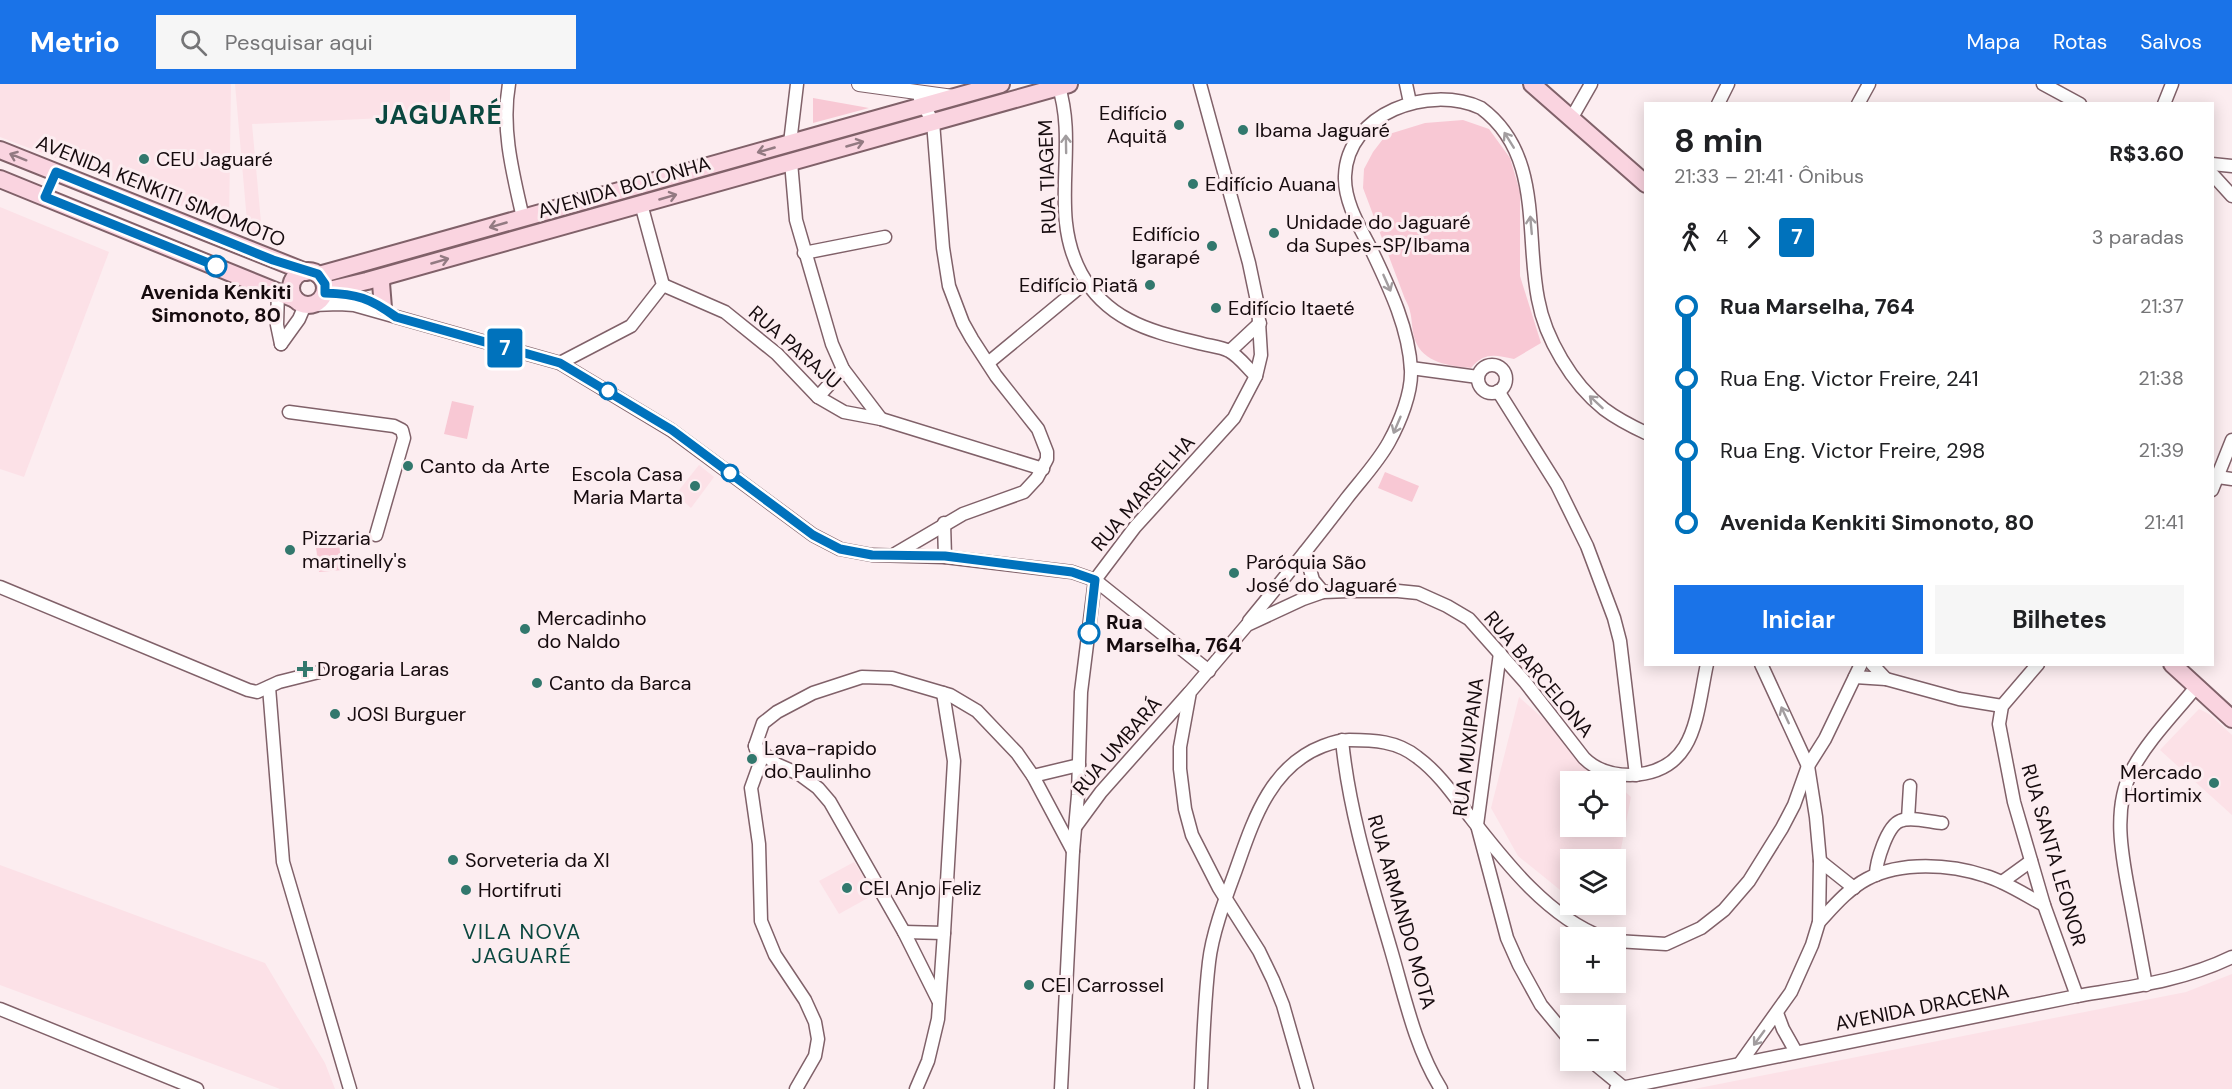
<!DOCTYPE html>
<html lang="pt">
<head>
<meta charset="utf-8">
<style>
  body { margin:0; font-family:"DM Sans",sans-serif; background:#f6f6f6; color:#202124; height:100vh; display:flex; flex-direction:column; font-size:22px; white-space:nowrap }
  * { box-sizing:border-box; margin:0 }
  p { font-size:20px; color:#757577 }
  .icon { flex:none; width:33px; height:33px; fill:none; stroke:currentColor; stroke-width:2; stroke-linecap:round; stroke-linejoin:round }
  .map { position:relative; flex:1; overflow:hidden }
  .details { position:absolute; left:1644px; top:18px; width:570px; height:564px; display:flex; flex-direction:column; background:#fff; border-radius:0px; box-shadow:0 3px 15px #0003 }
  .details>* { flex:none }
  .badge { padding:0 12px; border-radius:4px; font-size:21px; line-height:39px }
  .tools { position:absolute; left:1560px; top:687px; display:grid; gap:12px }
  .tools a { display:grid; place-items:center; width:66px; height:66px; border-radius:0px; background:#fff; box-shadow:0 3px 15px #0003; font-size:30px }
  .map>.badge { position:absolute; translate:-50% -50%; box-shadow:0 0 0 3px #fff }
  .legs { display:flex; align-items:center; gap:9px; height:66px; padding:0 30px; font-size:20px }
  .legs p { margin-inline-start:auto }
  .headline { display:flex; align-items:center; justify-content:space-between; height:102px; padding:0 30px }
  h1 { font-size:33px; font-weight:700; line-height:45px }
  .action { display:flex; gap:12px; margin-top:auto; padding:12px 30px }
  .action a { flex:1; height:69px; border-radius:0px; background:#1a73e8; color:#fff; font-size:24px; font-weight:700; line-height:69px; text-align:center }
  .action a+a { background:#f6f6f6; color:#202124 }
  ul { padding:0 30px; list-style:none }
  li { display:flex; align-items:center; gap:21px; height:72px; font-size:22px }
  li i { display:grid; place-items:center; width:9px; height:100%; margin:0 8px; background:currentColor }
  li i::after { content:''; width:15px; height:15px; margin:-8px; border:4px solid; border-radius:50%; background:#fff }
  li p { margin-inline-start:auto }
  li:first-child i { background:linear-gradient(#0000 50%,currentColor 0) }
  li:last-child i { background:linear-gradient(currentColor 50%,#0000 0) }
  header { display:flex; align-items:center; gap:36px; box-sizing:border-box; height:84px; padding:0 30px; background:#1a73e8; color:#fff }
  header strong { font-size:28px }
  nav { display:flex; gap:33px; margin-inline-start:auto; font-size:21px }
  .search { width:420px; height:54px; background:#f6f6f6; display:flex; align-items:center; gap:15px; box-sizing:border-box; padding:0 21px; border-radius:0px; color:#757577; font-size:22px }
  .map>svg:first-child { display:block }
  .built { fill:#fce1e7 }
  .green { fill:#f8c8d4 }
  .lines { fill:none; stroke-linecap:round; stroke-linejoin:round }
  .minor-casing { stroke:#806169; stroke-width:15 }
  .tertiary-casing { stroke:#806169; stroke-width:16 }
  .secondary-casing { stroke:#806169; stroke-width:20 }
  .minor { stroke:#fff; stroke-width:12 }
  .tertiary { stroke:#fff; stroke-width:14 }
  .secondary { stroke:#fad4e0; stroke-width:16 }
  .oneway { stroke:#a29d9f }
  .oneway2 { stroke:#937a82 }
  .line-1-casing { stroke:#fff; stroke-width:14 }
  .line-1 { stroke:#0072bc; stroke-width:9 }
  .poi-dot { fill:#32786d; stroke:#fcedf0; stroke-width:2 }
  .stop-1-dot { fill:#fff; stroke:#0072bc; stroke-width:3 }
  .labels { text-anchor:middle; stroke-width:6; stroke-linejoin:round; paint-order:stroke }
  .poi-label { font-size:20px; fill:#160b0e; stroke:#fcedf0; text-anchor:start }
  .street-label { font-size:20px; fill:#160b0e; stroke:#fcedf0 }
  .stop-label { font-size:20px; font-weight:bold; fill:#160b0e; stroke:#fcedf0 }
  .neighbourhood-label { font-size:21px; letter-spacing:1.5px; fill:#0a473f; stroke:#fcedf0 }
  .district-label { font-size:26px; font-weight:bold; letter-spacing:1.5px; fill:#0a473f; stroke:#fcedf0 }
</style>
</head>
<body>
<header>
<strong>Metrio</strong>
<div class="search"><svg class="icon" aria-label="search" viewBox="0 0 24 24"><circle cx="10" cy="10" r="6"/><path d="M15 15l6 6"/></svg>Pesquisar aqui</div>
<nav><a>Mapa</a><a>Rotas</a><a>Salvos</a></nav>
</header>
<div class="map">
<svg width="2232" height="1005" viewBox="0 0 2232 1005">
  <rect width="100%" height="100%" fill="#fcedf0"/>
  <g class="built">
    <path d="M 0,0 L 231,0 L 229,140 L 0,53 Z"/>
    <path d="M 235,0 L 450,0 L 450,31 L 252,40 L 262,149 L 248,149 Z"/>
    <path d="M 0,123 L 109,168 L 24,393 L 0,385 Z"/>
    <path d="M 699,381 L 714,393 L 691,424 L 676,410 Z"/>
    <path d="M 1519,613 L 1614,697 L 1570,698 L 1570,742 L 1616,742 L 1616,699 L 1631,713 L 1616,791 L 1616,776 L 1570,776 L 1570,814 L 1518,772 L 1491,724 Z"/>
    <path d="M 2199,625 L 2209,630 L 2232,651 L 2232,731 L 2160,666 Z"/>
    <path d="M 854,778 L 875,810 L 839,830 L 819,797 Z"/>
    <path d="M 0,781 L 265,879 L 325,979 L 335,1005 L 280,1005 L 0,901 Z"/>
    <path d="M 2232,890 L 2232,1005 L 1694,1005 L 2186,908 Z"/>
  </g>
  <g class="green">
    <path d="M 813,14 L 869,24 L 813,39 Z"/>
    <path d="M 1463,36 L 1489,45 L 1510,74 L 1520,108 L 1520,192 L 1541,259 L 1514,275 C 1494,271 1485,268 1471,284 C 1450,282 1423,279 1415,256 C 1410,240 1414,231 1405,215 L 1363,104 L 1364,85 L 1373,68 L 1386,51 L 1425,39 Z"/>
    <path d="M 452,317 L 474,322 L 467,355 L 444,350 Z"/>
    <path d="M 1385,388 L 1419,402 L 1412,418 L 1378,404 Z"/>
    <path d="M 339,459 L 342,486 L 319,488 L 316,463 Z"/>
  </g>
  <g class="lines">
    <g class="minor-casing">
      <g id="minor">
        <path d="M 509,0 C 501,45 513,90 523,134"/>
        <path d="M 1058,0 C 1079,63 1048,128 1081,189 C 1092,209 1108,225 1129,236 C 1151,248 1179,254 1203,260 C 1211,262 1222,263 1229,267 C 1239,272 1248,285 1256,292"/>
        <path d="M 1406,0 L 1409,14"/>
        <path d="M 2043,0 L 2080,20"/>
        <path d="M 1718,20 L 1728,0"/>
        <path d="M 1858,20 L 1869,0"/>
        <path d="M 2164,20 L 2172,0"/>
        <path d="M 1571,35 L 1591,0"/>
        <path d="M 790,59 L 797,0"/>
        <path d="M 791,78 L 796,136 L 832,260 L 843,285 L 881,335"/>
        <path d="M 2212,80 L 2232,82"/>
        <path d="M 2212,90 L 2232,112"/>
        <path d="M 804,169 L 885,153"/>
        <path d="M 663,201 L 725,228 L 777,270 L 818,313 L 844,328 L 881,335 L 1043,385"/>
        <path d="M 278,207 L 277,241 L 281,260"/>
        <path d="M 335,209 L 356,211 L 383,224"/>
        <path d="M 313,221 L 339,220 L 354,221 L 560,279 L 671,346 L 813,451 L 840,465 L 872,471 L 945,473 L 1072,488 L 1095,496 L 1209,587"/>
        <path d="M 281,260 L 299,235 L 305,221"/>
        <path d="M 1230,267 L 1260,239"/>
        <path d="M 560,279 L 631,242 L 663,201 L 641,120"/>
        <path d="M 988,279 L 1086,198"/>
        <circle cx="1492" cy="295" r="14"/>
        <path d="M 1411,284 L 1478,293"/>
        <path d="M 1498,307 L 1557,401 L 1587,462 L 1614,534 L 1620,557 L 1636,691"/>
        <path d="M 818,313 L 843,285"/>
        <path d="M 289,328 L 394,342 L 402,346 L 404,354 L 376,451"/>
        <path d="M 2218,393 L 2232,395"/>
        <path d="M 2212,406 L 2232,356"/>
        <path d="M 944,439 L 945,473"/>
        <path d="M 1305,468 L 1313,496 L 1323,508"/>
        <path d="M 895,470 L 963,430 L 1024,408 L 1037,394 L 1047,375 L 1047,368 L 1038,345 L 996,292 L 972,255 L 963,239 L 949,202 L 943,164 L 933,38 L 920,15"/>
        <path d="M 0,503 L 248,606 L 257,608 L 279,598 L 319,588"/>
        <path d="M 1249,537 C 1282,497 1315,456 1347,414 C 1361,396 1378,378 1389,358 C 1400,338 1412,309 1411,286 C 1409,243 1388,201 1370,163 C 1359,142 1344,117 1345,92 C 1347,29 1429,0 1481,24 C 1543,70 1525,150 1538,215 C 1545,254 1572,300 1604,325 C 1616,334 1631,342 1646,349"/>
        <path d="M 1500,569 L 1477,741 L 1507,854 L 1519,881 L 1541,921 L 1570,956"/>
        <path d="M 1872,580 L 1886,595"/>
        <path d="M 2038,580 L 2002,622 L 1999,640 L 2014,718 L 2044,821 L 2077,912"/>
        <path d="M 1855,593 L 1886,595 L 1959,615 L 2002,622"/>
        <path d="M 269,603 L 283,778 L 350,1005"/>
        <path d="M 1342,656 C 1349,728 1371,797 1391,866 C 1405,914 1415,963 1441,1005"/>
        <path d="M 755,662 L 776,680 L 799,690 L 818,704 L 830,718 L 904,848 L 938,916"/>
        <path d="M 1033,692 L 1079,681"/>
        <path d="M 1908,735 L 1910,702"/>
        <path d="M 1076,742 L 1101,708 L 1189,609"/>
        <path d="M 1820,777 L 1854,804"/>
        <path d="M 1876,791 C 1876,778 1887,742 1900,737 C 1911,732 1930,738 1942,739"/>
        <path d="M 2002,798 L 2031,777"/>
        <path d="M 1819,838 C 1833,823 1848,805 1867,795 C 1901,777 1950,780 1986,792 C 2006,798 2025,811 2044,821"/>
        <path d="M 904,848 L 944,849"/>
        <path d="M 1616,857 L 1666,860 L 1701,844 L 1724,826 L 1749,797 L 1782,744 L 1794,721 L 1808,682 L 1825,655 L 1861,580"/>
        <path d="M 2146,901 C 2141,874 2136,847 2131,820 C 2123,777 2111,727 2132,686 C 2148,656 2175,629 2196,603"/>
        <path d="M 0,925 L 197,1005"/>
        <path d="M 1777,929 L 1783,945 L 1796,968"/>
        <path d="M 1590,976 L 1624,1004"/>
        <path d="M 1741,978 L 1791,908 L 1812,861 L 1819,838 L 1820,777 L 1816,733 L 1808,682 L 1761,580"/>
        <path d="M 796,1005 L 815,972 L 818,955 L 815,938 L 805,916 L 775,871 L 761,837 L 759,760 L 751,704 L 760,679 L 755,662 L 763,639 L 777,628 L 813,609 L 862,593 L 892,594 L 950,611 L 977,627 L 1017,669 L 1033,692 L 1073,767"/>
        <path d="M 916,1005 L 928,977 L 938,935 L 944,849 L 954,677 L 943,609"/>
        <path d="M 1061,1005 L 1073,767 L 1078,711 L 1081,608 L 1095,496 L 1135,443 L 1234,334 L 1256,292 L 1261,271 L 1258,222 L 1249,179 L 1200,0"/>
        <path d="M 1201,1005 C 1203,963 1204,920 1209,878 C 1212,851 1224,818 1234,791 C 1252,741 1268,683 1323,662 C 1331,659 1340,656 1349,656 C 1374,656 1397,657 1417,673 C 1439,689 1455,713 1471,734 C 1506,779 1549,834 1604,854"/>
        <path d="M 1307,1005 L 1283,921 L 1273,896 L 1259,867 L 1219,804 L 1192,751 L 1185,725 L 1180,685 L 1180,663 L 1190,608 L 1247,541 L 1303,515 L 1323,508 L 1349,507 L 1398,507 L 1418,509 L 1447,522 L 1469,535 L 1525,598 L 1584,674 C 1597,687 1612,691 1630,691 C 1697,689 1696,631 1707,580"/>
        <path d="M 1616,1005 L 2077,912 C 2130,903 2183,897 2232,873"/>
      </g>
    </g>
    <g class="tertiary-casing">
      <path id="tertiary" d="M 859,0 L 953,13"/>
    </g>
    <g class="secondary-casing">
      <g id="secondary">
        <path d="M 1532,0 L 1646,100"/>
        <path d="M 0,66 L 306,188"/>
        <path d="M 0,95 L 295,215"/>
        <circle cx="308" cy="204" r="17"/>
        <path d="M 319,191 L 1001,0"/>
        <path d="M 325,207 L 367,197 L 1069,0"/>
        <path d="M 383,224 L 381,199 L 383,193"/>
        <path d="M 2172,580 L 2232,635"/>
      </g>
    </g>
    <use href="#minor" class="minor"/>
    <use href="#tertiary" class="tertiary"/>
    <use href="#secondary" class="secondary"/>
  </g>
  <defs><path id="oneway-shaft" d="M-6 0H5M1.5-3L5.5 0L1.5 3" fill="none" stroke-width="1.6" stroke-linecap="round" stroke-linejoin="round" transform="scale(1.5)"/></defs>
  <g class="oneway">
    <use href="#oneway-shaft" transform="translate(1509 56) rotate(-122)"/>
    <use href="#oneway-shaft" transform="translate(1066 60) rotate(-91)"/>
    <use href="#oneway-shaft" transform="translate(1531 141) rotate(-95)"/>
    <use href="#oneway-shaft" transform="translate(1387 199) rotate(66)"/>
    <use href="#oneway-shaft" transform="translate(1596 318) rotate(-137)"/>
    <use href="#oneway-shaft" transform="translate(1397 341) rotate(113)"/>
    <use href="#oneway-shaft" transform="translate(1785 631) rotate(-115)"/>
    <use href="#oneway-shaft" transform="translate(1759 954) rotate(126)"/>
  </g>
  <g class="oneway2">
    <use href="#oneway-shaft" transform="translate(855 60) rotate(-16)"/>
    <use href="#oneway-shaft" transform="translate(766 66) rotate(164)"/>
    <use href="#oneway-shaft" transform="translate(18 73) rotate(-158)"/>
    <use href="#oneway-shaft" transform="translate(668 113) rotate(-16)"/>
    <use href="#oneway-shaft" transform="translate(498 141) rotate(164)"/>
    <use href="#oneway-shaft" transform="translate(440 177) rotate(-16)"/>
  </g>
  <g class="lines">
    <g class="line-1-casing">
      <path id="line-1" d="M 216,182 L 45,113 L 56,88 L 273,176 L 318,190 L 325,200 L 325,209 C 357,210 370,214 396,233 L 560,279 L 672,346 L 813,451 L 840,465 L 872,471 L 945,472 L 1072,488 L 1095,496 L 1089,549"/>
    </g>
    <use href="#line-1" class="line-1"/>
  </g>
  <g class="poi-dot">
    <circle cx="1179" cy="41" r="6"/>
    <circle cx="1243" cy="46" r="6"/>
    <circle cx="144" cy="75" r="6"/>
    <circle cx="1193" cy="100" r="6"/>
    <circle cx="1274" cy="149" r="6"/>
    <circle cx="1212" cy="162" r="6"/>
    <circle cx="1150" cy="201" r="6"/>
    <circle cx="1216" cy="224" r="6"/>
    <circle cx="408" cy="382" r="6"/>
    <circle cx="695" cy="402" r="6"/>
    <circle cx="290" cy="466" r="6"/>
    <circle cx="1234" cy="489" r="6"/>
    <circle cx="525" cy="545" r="6"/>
    <path d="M302 576h6v6h6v6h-6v6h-6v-6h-6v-6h6z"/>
    <circle cx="537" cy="599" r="6"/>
    <circle cx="335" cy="630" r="6"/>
    <circle cx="752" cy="675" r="6"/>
    <circle cx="2214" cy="699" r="6"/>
    <circle cx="453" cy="776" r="6"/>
    <circle cx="847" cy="804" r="6"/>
    <circle cx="466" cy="806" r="6"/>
    <circle cx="1029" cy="901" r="6"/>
  </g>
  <g class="stop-1-dot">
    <circle cx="216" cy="182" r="10"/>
    <circle cx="608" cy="307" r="8"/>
    <circle cx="730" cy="389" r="8"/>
    <circle cx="1089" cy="549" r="10"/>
  </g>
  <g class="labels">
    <g class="poi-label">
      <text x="1167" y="36" text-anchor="end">Edifício<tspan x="1167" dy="23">Aquitã</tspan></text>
      <text x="1255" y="53">Ibama Jaguaré</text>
      <text x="156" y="82">CEU Jaguaré</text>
      <text x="1205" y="107">Edifício Auana</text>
      <text x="1286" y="145">Unidade do Jaguaré<tspan x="1286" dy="23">da Supes-SP/Ibama</tspan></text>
      <text x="1200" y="157" text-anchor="end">Edifício<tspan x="1200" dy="23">Igarapé</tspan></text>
      <text x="1138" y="208" text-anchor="end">Edifício Piatã</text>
      <text x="1228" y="231">Edifício Itaeté</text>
      <text x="420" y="389">Canto da Arte</text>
      <text x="683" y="397" text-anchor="end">Escola Casa<tspan x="683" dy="23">Maria Marta</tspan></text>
      <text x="302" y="461">Pizzaria<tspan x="302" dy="23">martinelly's</tspan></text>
      <text x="1246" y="485">Paróquia São<tspan x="1246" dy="23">José do Jaguaré</tspan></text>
      <text x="537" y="541">Mercadinho<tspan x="537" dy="23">do Naldo</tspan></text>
      <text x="317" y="592">Drogaria Laras</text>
      <text x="549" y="606">Canto da Barca</text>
      <text x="347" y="637">JOSI Burguer</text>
      <text x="764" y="671">Lava-rapido<tspan x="764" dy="23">do Paulinho</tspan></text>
      <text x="2202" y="695" text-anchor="end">Mercado<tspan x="2202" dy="23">Hortimix</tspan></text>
      <text x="465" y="783">Sorveteria da XI</text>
      <text x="859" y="811">CEI Anjo Feliz</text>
      <text x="478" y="813">Hortifruti</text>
      <text x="1041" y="908">CEI Carrossel</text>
    </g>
    <g class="street-label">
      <text transform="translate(1047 93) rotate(-92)" y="7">RUA TIAGEM</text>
      <text transform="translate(624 103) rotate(-16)" y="7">AVENIDA BOLONHA</text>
      <text transform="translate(161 107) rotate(22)" y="7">AVENIDA KENKITI SIMOMOTO</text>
      <text transform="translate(795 263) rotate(41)" y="7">RUA PARAJU</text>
      <text transform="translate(1143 409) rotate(-49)" y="7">RUA MARSELHA</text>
      <text transform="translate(1539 590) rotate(50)" y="7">RUA BARCELONA</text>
      <text transform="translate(1117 662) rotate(-49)" y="7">RUA UMBARÁ</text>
      <text transform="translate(1468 663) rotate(-83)" y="7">RUA MUXIPANA</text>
      <text transform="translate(2054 771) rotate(74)" y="7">RUA SANTA LEONOR</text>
      <text transform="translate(1402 828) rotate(74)" y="7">RUA ARMANDO MOTA</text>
      <text transform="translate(1922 923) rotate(-11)" y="7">AVENIDA DRACENA</text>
    </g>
    <g class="stop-label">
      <text x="216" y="215">Avenida Kenkiti<tspan x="216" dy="23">Simonoto, 80</tspan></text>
      <text x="1106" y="545" text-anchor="start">Rua<tspan x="1106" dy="23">Marselha, 764</tspan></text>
    </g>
    <g class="neighbourhood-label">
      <text x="522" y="855">VILA NOVA<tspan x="522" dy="24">JAGUARÉ</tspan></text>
    </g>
    <g class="district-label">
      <text x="439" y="40">JAGUARÉ</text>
    </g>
  </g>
</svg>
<div class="tools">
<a><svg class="icon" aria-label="locate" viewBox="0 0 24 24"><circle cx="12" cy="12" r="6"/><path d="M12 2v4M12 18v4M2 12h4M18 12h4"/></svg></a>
<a><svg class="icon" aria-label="layers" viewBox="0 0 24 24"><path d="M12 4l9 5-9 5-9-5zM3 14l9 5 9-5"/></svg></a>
<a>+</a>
<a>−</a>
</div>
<b class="badge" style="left:505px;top:264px;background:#0072bc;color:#fff">7</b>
<section class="details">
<div class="headline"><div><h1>8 min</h1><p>21:33 – 21:41 · Ônibus</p></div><b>R$3.60</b></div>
<div class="legs"><svg class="icon" aria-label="walk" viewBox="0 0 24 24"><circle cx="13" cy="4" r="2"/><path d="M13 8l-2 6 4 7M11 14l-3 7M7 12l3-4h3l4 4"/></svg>4<svg class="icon" aria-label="forward" viewBox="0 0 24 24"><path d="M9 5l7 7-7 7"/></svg><b class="badge" style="background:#0072bc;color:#fff">7</b><p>3 paradas</p></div>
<ul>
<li><i style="color:#0072bc"></i><b>Rua Marselha, 764</b><p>21:37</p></li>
<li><i style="color:#0072bc"></i><span>Rua Eng. Victor Freire, 241</span><p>21:38</p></li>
<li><i style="color:#0072bc"></i><span>Rua Eng. Victor Freire, 298</span><p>21:39</p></li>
<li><i style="color:#0072bc"></i><b>Avenida Kenkiti Simonoto, 80</b><p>21:41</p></li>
</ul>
<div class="action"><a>Iniciar</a><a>Bilhetes</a></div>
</section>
</div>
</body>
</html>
